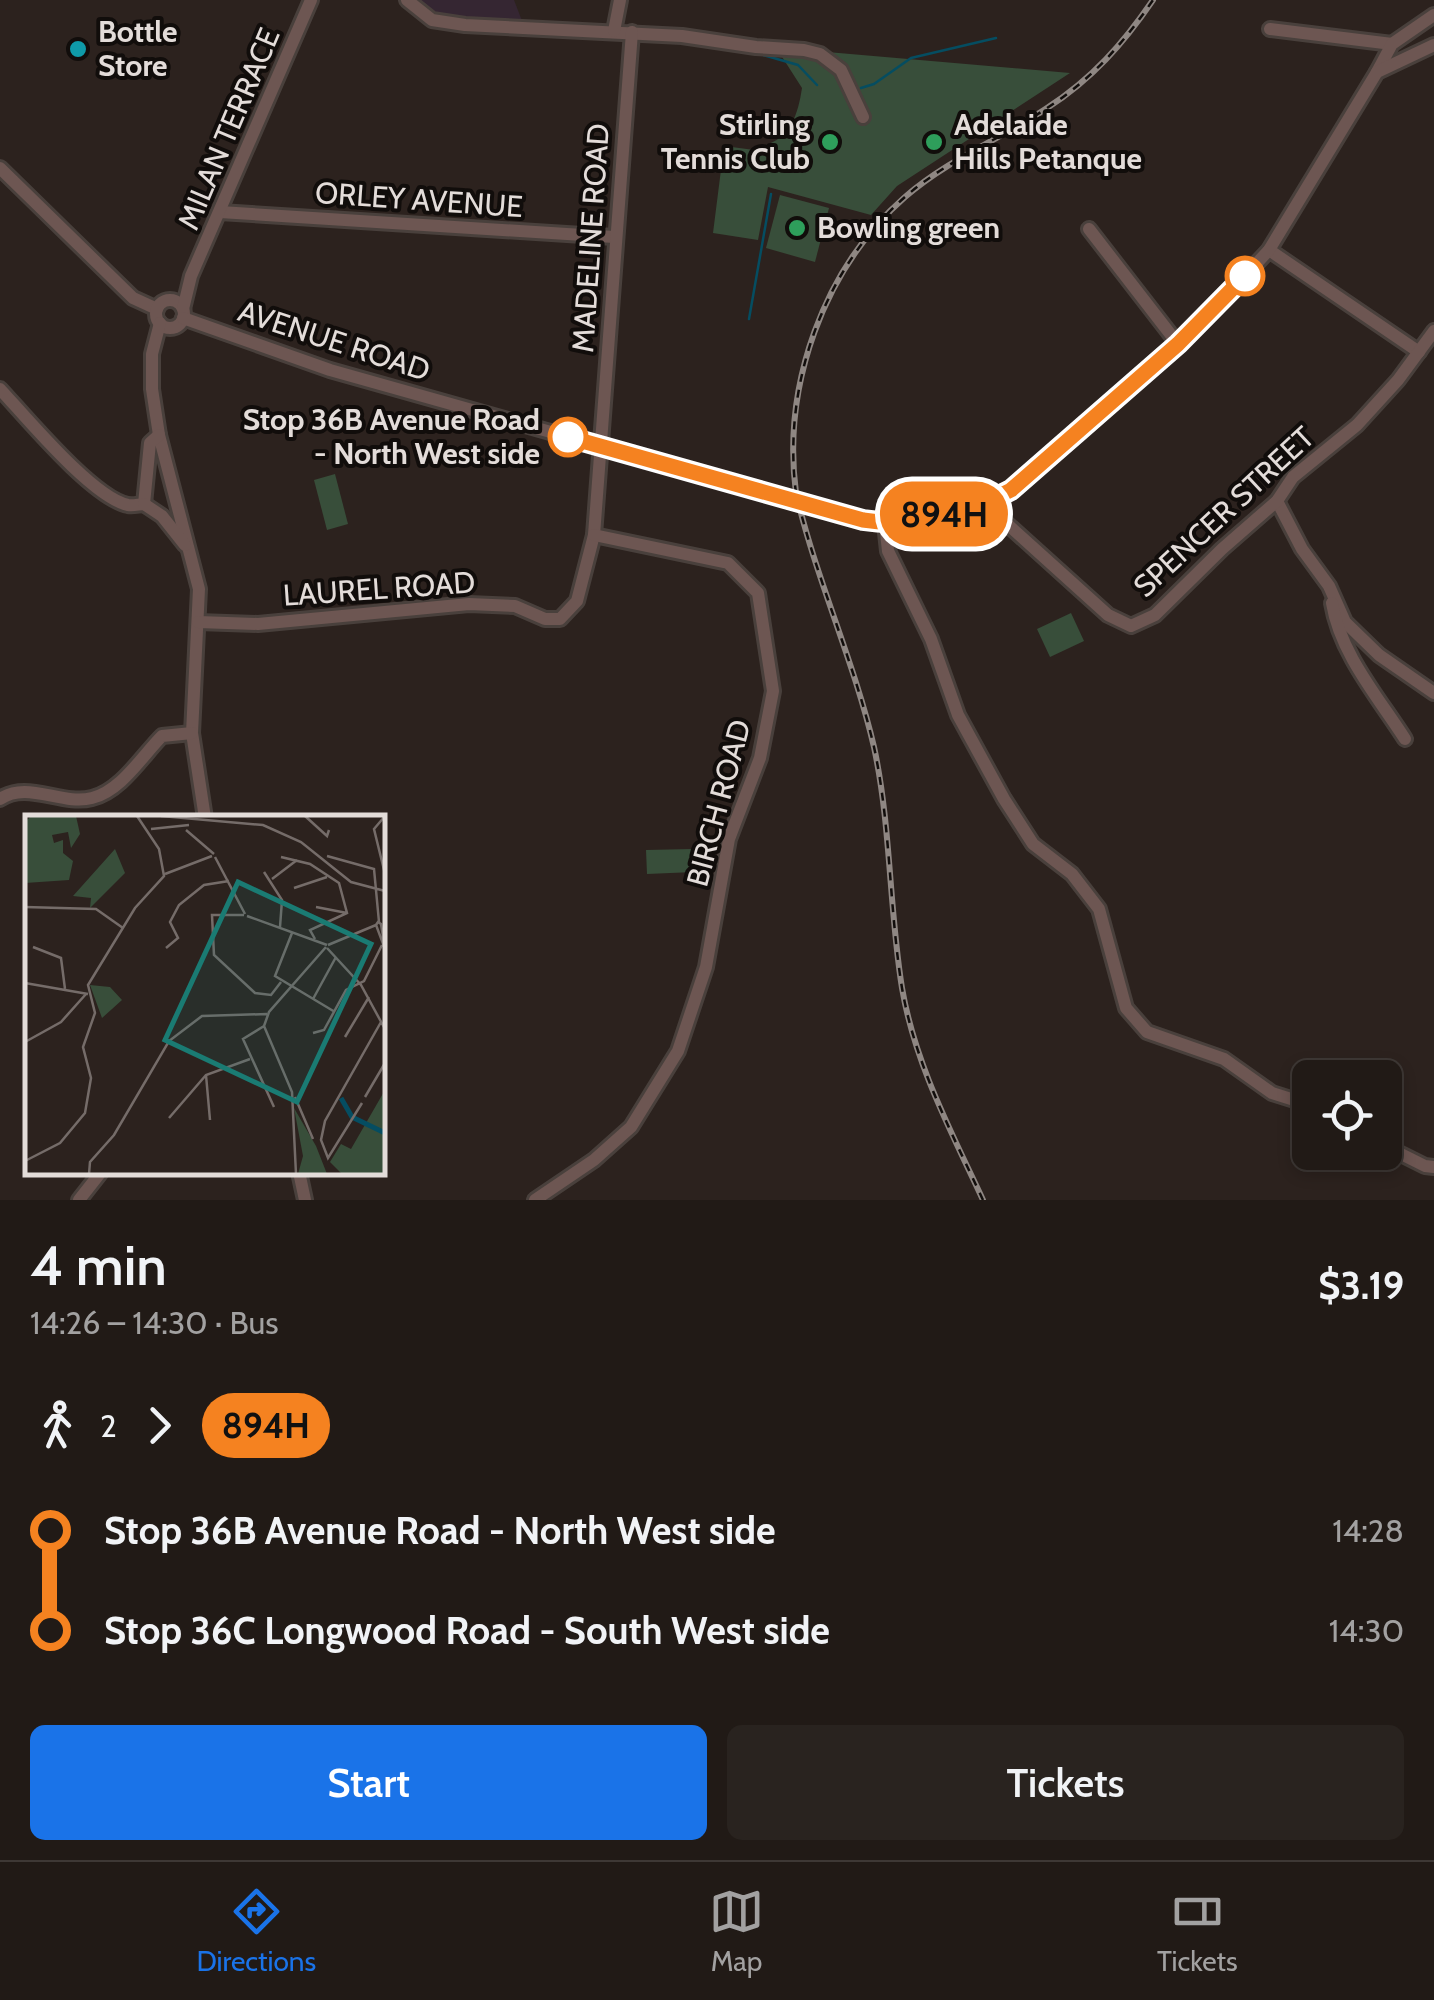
<!DOCTYPE html>
<html lang="en">
<head>
<meta charset="utf-8">
<style>
  body { margin:0; font-family:Cabin,sans-serif; background:#29231f; color:#f1f3f6; height:100vh; display:flex; flex-direction:column; font-size:38px; white-space:nowrap }
  * { box-sizing:border-box; margin:0 }
  p { font-size:32px; color:#a2a1a1 }
  .icon { flex:none; width:55px; height:55px; fill:none; stroke:currentColor; stroke-width:2; stroke-linecap:round; stroke-linejoin:round }
  .map { position:relative; height:1200px; overflow:hidden }
  .side { display:flex; flex-direction:column; background:#211a16; flex:1 }
  .side>* { flex:none }
  .badge { padding:0 20px; border-radius:32px; font-size:35px; line-height:65px }
  .tools { position:absolute; left:1292px; top:1060px; display:grid; gap:20px }
  .tools a { display:grid; place-items:center; width:110px; height:110px; border-radius:15px; background:#211a16; box-shadow:0 5px 15px #0003,0 0 0 2px #3e3835; font-size:50px }
  .map>.badge { position:absolute; translate:-50% -50%; box-shadow:0 0 0 5px #fff }
  .legs { display:flex; align-items:center; gap:15px; height:110px; padding:0 30px; font-size:32px }
  .legs p { margin-inline-start:auto }
  .summary { display:flex; align-items:center; justify-content:space-between; height:170px; padding:0 30px }
  h1 { font-size:55px; font-weight:600; line-height:75px }
  .primary-button { display:flex; gap:20px; margin-top:auto; padding:20px 30px }
  .primary-button a { flex:1; height:115px; border-radius:15px; background:#1a73e8; color:#fff; font-size:40px; font-weight:600; line-height:115px; text-align:center }
  .primary-button a+a { background:#29231f; color:#f1f3f6 }
  ul { padding:0 30px; list-style:none }
  li { display:flex; align-items:center; gap:35px; height:100px; font-size:38px }
  li i { display:grid; place-items:center; width:15px; height:100%; margin:0 12px; background:currentColor }
  li i::after { content:''; width:25px; height:25px; margin:-12px; border:8px solid; border-radius:50%; background:#211a16 }
  li p { margin-inline-start:auto }
  li:first-child i { background:linear-gradient(#0000 50%,currentColor 0) }
  li:last-child i { background:linear-gradient(currentColor 50%,#0000 0) }
  .dock { display:flex; justify-content:space-around; align-items:center; height:140px; border-top:2px solid #3e3835; background:#211a16; font-size:28px; color:#a2a1a1 }
  .dock a { display:grid; justify-items:center; gap:5px }
  .dock .current { color:#1a73e8 }
  .map>svg:first-child { display:block }
  .medical { fill:#352632 }
  .green { fill:#384e3a }
  .lines { fill:none; stroke-linecap:round; stroke-linejoin:round }
  .stream { stroke:#054d61; stroke-width:2.5 }
  .minor-casing { stroke:#49403c; stroke-width:18 }
  .minor { stroke:#6d5652; stroke-width:12 }
  .rail-casing { stroke:#8f8783; stroke-width:6 }
  .rail { stroke:#110d0b; stroke-width:2.5; stroke-dasharray:8; stroke-linecap:butt }
  .minor-bridge-casing { stroke:#49403c; stroke-width:18; stroke-linecap:butt }
  .minor-bridge { stroke:#6d5652; stroke-width:12 }
  .line-1-casing { stroke:#fff; stroke-width:22 }
  .line-1 { stroke:#f58220; stroke-width:15 }
  .culture-dot { fill:#0f9aa8; stroke:#110d0b; stroke-width:4 }
  .leisure-dot { fill:#2e9e5b; stroke:#110d0b; stroke-width:4 }
  .stop-1-dot { fill:#fff; stroke:#f58220; stroke-width:5 }
  .labels { text-anchor:middle; stroke-width:8; stroke-linejoin:round; paint-order:stroke }
  .poi-label { font-size:30px; font-weight:bold; fill:#e3dcd9; stroke:#110d0b; text-anchor:start }
  .street-label { font-size:30px; fill:#e3dcd9; stroke:#110d0b }
  .stop-label { font-size:30px; font-weight:bold; fill:#e3dcd9; stroke:#110d0b; text-anchor:end }
  .inset-river { fill:none; stroke:#054d61; stroke-width:5 }
  .inset-road { fill:none; stroke:#756c69; stroke-width:2.5 }
  .view { fill:#1a7b73; fill-opacity:0.15; stroke:#1a7b73; stroke-width:5 }
  .inset-edge { fill:none; stroke:#e3dcd9; stroke-width:5 }
</style>
</head>
<body>
<div class="map">
<svg width="1434" height="1200" viewBox="0 0 1434 1200">
  <rect width="100%" height="100%" fill="#2c221e"/>
  <path class="medical" d="M 407,0 L 514,0 L 524,26 L 432,20 Z"/>
  <g class="green">
    <path d="M 777,49 L 804,50 L 1070,73 L 897,186 L 871,215 L 768,187 L 758,240 L 713,233 L 724,146 L 762,151 L 763,146 C 791,138 798,114 802,88 Z"/>
    <path d="M 780,195 L 829,208 L 815,262 L 766,248 Z"/>
    <path d="M 335,474 L 348,524 L 327,530 L 314,480 Z"/>
    <path d="M 1071,613 L 1084,641 L 1050,657 L 1037,629 Z"/>
    <path d="M 693,849 L 694,872 L 647,874 L 646,850 Z"/>
  </g>
  <g class="lines">
    <g class="stream">
      <path d="M 760,54 L 798,65 L 817,85"/>
      <path d="M 861,88 L 874,84 L 911,58 L 996,38"/>
      <path d="M 749,319 L 771,194"/>
    </g>
    <g class="minor-casing">
      <g id="minor">
        <path d="M 407,0 L 432,20 L 465,25 L 682,36 L 756,47 L 804,50 L 820,54 L 841,70 L 863,117"/>
        <path d="M 1270,29 L 1392,44"/>
        <path d="M 614,31 L 620,0"/>
        <path d="M 1377,72 L 1392,44 L 1434,15"/>
        <path d="M 0,168 L 133,298 L 157,309"/>
        <path d="M 220,212 L 614,237"/>
        <path d="M 1089,229 L 1178,344"/>
        <path d="M 1269,250 L 1419,352"/>
        <circle cx="170" cy="314" r="14"/>
        <path d="M 183,309 L 191,276 L 311,0"/>
        <path d="M 183,318 L 330,370 L 778,496"/>
        <path d="M 160,323 L 152,354 L 152,389 L 159,435 L 199,589 L 192,733 L 205,818"/>
        <path d="M 0,389 C 26,417 93,498 128,505 C 134,506 139,504 144,504 L 150,443 L 159,435"/>
        <path d="M 1277,501 L 1302,549 L 1329,586 L 1345,622 L 1379,655 L 1434,693"/>
        <path d="M 802,503 L 863,520 L 904,523 L 985,504 L 1011,490 L 1082,431 L 1220,303 L 1269,250 L 1377,72 L 1434,45"/>
        <path d="M 144,504 L 162,516 L 185,545"/>
        <path d="M 985,504 L 1108,615 L 1131,626 L 1155,615 L 1222,549 L 1277,501 L 1293,477 L 1357,425 L 1398,380 L 1434,331"/>
        <path d="M 885,523 L 888,551 L 931,639 L 958,715 L 1004,799 L 1033,844 L 1072,874 L 1099,909 L 1126,1008 L 1147,1032 L 1224,1059 L 1272,1093 L 1310,1105"/>
        <path d="M 1332,603 C 1340,653 1378,697 1405,739"/>
        <path d="M 198,622 L 258,624 L 469,604 L 515,606 L 545,619 L 560,619 L 577,601 L 594,535 L 632,32"/>
        <path d="M 0,799 C 27,780 62,806 92,798 C 121,791 142,756 162,736 L 192,733"/>
        <path d="M 1385,1146 L 1425,1166 L 1434,1167"/>
        <path d="M 299,1172 L 305,1200"/>
        <path d="M 79,1200 L 101,1172"/>
        <path d="M 535,1200 L 594,1160 L 631,1127 L 678,1051 L 706,967 L 729,839 L 760,758 L 773,691 L 758,593 L 728,563 L 594,535"/>
      </g>
    </g>
    <use href="#minor" class="minor"/>
    <g class="rail-casing">
      <path id="rail" d="M 983,1200 C 951,1131 915,1064 902,988 C 889,908 891,826 874,747 C 854,661 816,579 796,493 C 782,386 823,269 905,197 C 947,160 1001,139 1047,108 C 1092,79 1123,44 1153,0"/>
    </g>
    <use href="#rail" class="rail"/>
    <g class="minor-bridge-casing">
      <path id="minor-bridge" d="M 778,496 L 802,503"/>
    </g>
    <use href="#minor-bridge" class="minor-bridge"/>
  </g>
  <g class="lines">
    <g class="line-1-casing">
      <path id="line-1" d="M 568,437 L 863,520 C 913,528 966,514 1011,490 L 1178,344 L 1245,276"/>
    </g>
    <use href="#line-1" class="line-1"/>
  </g>
  <circle class="culture-dot" cx="78" cy="49" r="10"/>
  <g class="leisure-dot">
    <circle cx="830" cy="142" r="10"/>
    <circle cx="934" cy="142" r="10"/>
    <circle cx="797" cy="228" r="10"/>
  </g>
  <g class="stop-1-dot">
    <circle cx="1245" cy="276" r="18"/>
    <circle cx="568" cy="437" r="18"/>
  </g>
  <g class="labels">
    <g class="poi-label">
      <text x="98" y="42">Bottle<tspan x="98" dy="34">Store</tspan></text>
      <text x="810" y="135" text-anchor="end">Stirling<tspan x="810" dy="34">Tennis Club</tspan></text>
      <text x="954" y="135">Adelaide<tspan x="954" dy="34">Hills Petanque</tspan></text>
      <text x="817" y="238">Bowling green</text>
    </g>
    <g class="street-label">
      <text transform="translate(229 129) rotate(-67)" y="10">MILAN TERRACE</text>
      <text transform="translate(419 200) rotate(4)" y="10">ORLEY AVENUE</text>
      <text transform="translate(591 238) rotate(-86)" y="10">MADELINE ROAD</text>
      <text transform="translate(334 341) rotate(18)" y="10">AVENUE ROAD</text>
      <text transform="translate(1224 512) rotate(-43)" y="10">SPENCER STREET</text>
      <text transform="translate(379 589) rotate(-4)" y="10">LAUREL ROAD</text>
      <text transform="translate(719 803) rotate(-75)" y="10">BIRCH ROAD</text>
    </g>
    <g class="stop-label">
      <text x="540" y="430">Stop 36B Avenue Road<tspan x="540" dy="34">- North West side</tspan></text>
    </g>
  </g>
  <g transform="translate(25 815)">
    <rect width="360" height="360" fill="#2c221e"/>
    <path d="M 6,1 L 51,1 L 55,19 L 46,33 L 43,17 L 27,20 L 29,28 L 38,25 L 38,38 L 48,46 L 44,65 L 0,68 L 0,7 ZM 90,34 L 100,58 L 65,93 L 66,83 L 48,81 ZM 65,170 L 85,172 L 97,185 L 77,203 ZM 360,275 L 360,359 L 317,359 L 305,347 L 316,329 L 326,334 ZM 269,293 L 291,331 L 302,359 L 273,359 L 278,341 Z" fill="#384e3a"/>
    <path class="inset-river" d="M 316,283 L 327,302 L 360,318"/>
    <path class="inset-road" d="M 136,1 L 238,10 L 276,27 L 326,67 L 360,76M 280,1 L 302,21 L 304,15M 360,1 L 349,14 L 360,59M 126,14 L 164,10M 161,15 L 189,39M 302,41 L 349,54 L 354,107M 190,42 L 220,99M 256,42 L 285,49 L 314,68 L 322,98 L 285,115 L 290,124M 239,57 L 257,85 L 255,112M 140,59 L 187,41M 247,64 L 272,45M 269,73 L 302,62M 0,92 L 71,94 L 98,113M 291,92 L 322,98M 219,100 L 187,100 L 189,140 L 230,178 L 246,180 L 256,167M 222,101 L 302,130M 353,107 L 356,109 L 360,134 L 351,110 ZM 267,118 L 250,161 L 310,197M 303,130 L 351,110M 8,132 L 36,143 L 40,174M 141,133 L 153,123 L 145,107 L 154,90 L 179,70 L 204,66M 302,133 L 336,170 L 360,214M 0,168 L 63,179M 288,184 L 311,142M 239,211 L 218,224 L 249,292M 288,218 L 299,215 L 321,175 L 339,166 L 357,130M 320,222 L 344,182M 0,227 L 36,207 L 61,179M 181,260 L 185,305M 270,282 L 288,324M 340,282 L 360,248M 337,288 L 303,343 L 296,325 L 300,306 L 356,207M 144,303 L 181,260 L 225,244M 0,346 L 35,328 L 60,298 L 66,263 L 58,232 L 70,198 L 63,170 L 110,93 L 139,61 L 134,34 L 112,1M 64,359 L 65,347 L 89,320 L 144,226 L 177,201 L 242,199M 271,359 L 267,277 L 239,211 L 244,197 L 301,132"/>
    <path class="view" d="M 213,67 L 346,129 L 272,287 L 140,225 Z"/>
    <rect width="360" height="360" class="inset-edge"/>
  </g>
</svg>
<div class="tools">
<a><svg class="icon" aria-label="locate" viewBox="0 0 24 24"><circle cx="12" cy="12" r="6"/><path d="M12 2v4M12 18v4M2 12h4M18 12h4"/></svg></a>
</div>
<b class="badge" style="left:944px;top:514px;background:#f58220;color:#111">894H</b>
</div>
<section class="side">
<div class="summary"><div><h1>4 min</h1><p>14:26 – 14:30 · Bus</p></div><b>$3.19</b></div>
<div class="legs"><svg class="icon" aria-label="walk" viewBox="0 0 24 24"><circle cx="13" cy="4" r="2"/><path d="M13 8l-2 6 4 7M11 14l-3 7M7 12l3-4h3l4 4"/></svg>2<svg class="icon" aria-label="forward" viewBox="0 0 24 24"><path d="M9 5l7 7-7 7"/></svg><b class="badge" style="background:#f58220;color:#111">894H</b></div>
<ul>
<li><i style="color:#f58220"></i><b>Stop 36B Avenue Road - North West side</b><p>14:28</p></li>
<li><i style="color:#f58220"></i><b>Stop 36C Longwood Road - South West side</b><p>14:30</p></li>
</ul>
<div class="primary-button"><a>Start</a><a>Tickets</a></div>
</section>
<nav class="dock">
<a class="current"><svg class="icon" aria-label="directions" viewBox="0 0 24 24"><path d="M12 3l9 9-9 9-9-9zM9 14v-3h6M13 9l2 2-2 2"/></svg>Directions</a>
<a><svg class="icon" aria-label="map" viewBox="0 0 24 24"><path d="M3 6l6-2 6 2 6-2v14l-6 2-6-2-6 2zM9 4v14M15 6v14"/></svg>Map</a>
<a><svg class="icon" aria-label="tickets" viewBox="0 0 24 24"><path d="M3 7h18v10H3zM15 7v10"/></svg>Tickets</a>
</nav>
</body>
</html>
